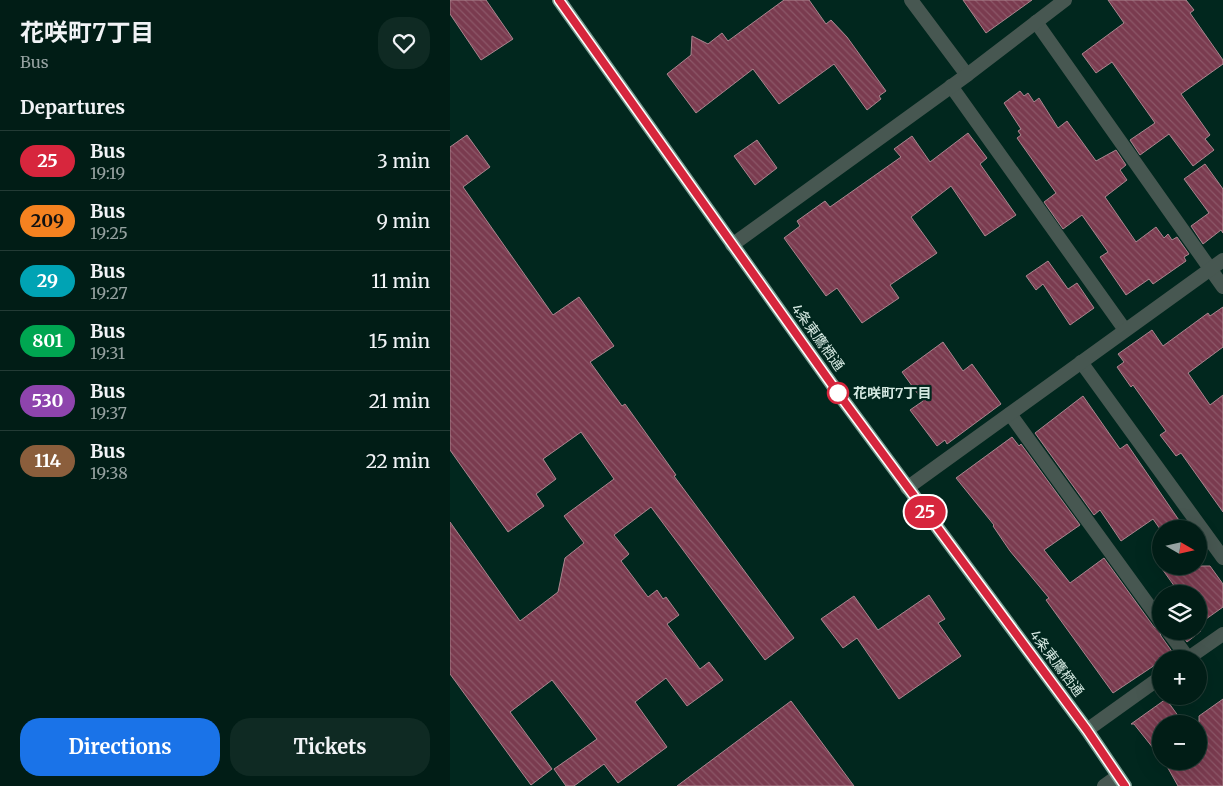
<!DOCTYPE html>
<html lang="en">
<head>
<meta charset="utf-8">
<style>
  body { margin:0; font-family:Merriweather,"Noto Sans JP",serif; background:#0f2a23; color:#f1f3f6; height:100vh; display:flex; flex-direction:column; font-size:19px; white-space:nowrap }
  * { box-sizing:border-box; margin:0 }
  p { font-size:16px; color:#96a2a1 }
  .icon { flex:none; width:28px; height:28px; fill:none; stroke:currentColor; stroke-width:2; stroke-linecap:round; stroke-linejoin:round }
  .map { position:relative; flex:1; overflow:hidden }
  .side { display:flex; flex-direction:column; background:#011d16; width:450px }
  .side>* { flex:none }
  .badge { padding:0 10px; border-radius:16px; font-size:18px; line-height:32px }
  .needle { width:32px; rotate:99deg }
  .fabs { position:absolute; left:702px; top:520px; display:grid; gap:10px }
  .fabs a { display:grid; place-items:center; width:55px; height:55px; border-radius:50%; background:#011d16; box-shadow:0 5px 20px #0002,0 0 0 1px #233b35; font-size:25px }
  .map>.badge { position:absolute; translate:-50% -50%; box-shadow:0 0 0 2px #fff }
  h2 { padding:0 20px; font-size:19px; line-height:45px }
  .round { display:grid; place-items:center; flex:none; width:52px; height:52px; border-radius:20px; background:#0f2a23 }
  .overview { display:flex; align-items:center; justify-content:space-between; height:85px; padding:0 20px }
  h1 { font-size:24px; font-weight:700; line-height:38px }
  .primary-button { display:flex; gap:10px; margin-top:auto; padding:10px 20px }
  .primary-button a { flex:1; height:58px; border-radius:20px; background:#1a73e8; color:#fff; font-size:20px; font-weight:700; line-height:58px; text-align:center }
  .primary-button a+a { background:#0f2a23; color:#f1f3f6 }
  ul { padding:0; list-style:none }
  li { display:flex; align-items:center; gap:15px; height:60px; padding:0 20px; border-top:1px solid #233b35 }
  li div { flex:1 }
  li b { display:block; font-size:19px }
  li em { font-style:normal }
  li .badge { min-width:55px; font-weight:700; text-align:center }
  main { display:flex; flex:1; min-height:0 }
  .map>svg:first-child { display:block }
  .building { fill:url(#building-back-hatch); stroke:#ab868f }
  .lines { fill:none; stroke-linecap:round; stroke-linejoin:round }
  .minor { stroke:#475751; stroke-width:14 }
  .trunk { stroke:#74988c; stroke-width:14 }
  .line-casing { stroke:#fff; stroke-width:11 }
  .line { stroke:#d7263d; stroke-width:8 }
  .stop-dot { fill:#fff; stroke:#d7263d; stroke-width:2.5 }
  .labels { text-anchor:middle; stroke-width:4.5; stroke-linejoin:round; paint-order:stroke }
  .street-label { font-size:14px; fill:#d4e8e1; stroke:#01271e }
  .stop-label { font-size:14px; font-weight:bold; fill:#d4e8e1; stroke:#01271e; text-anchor:start }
</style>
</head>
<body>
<main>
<section class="side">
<div class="overview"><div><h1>花咲町7丁目</h1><p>Bus</p></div><a class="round"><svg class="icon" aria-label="heart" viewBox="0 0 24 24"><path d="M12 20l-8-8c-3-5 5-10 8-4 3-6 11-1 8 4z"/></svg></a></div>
<h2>Departures</h2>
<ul>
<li><span class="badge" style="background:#d7263d;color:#fff">25</span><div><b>Bus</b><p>19:19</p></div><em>3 min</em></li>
<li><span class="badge" style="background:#f58220;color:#111">209</span><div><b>Bus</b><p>19:25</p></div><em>9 min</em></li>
<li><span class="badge" style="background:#00a3b4;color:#fff">29</span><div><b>Bus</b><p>19:27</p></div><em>11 min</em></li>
<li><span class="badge" style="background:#00a651;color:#fff">801</span><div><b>Bus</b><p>19:31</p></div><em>15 min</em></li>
<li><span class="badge" style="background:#8e44ad;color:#fff">530</span><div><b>Bus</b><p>19:37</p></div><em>21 min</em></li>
<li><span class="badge" style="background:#8b5e3c;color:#fff">114</span><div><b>Bus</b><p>19:38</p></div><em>22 min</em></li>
</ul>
<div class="primary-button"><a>Directions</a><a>Tickets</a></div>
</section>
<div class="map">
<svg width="773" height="786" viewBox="0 0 773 786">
  <defs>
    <pattern id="building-back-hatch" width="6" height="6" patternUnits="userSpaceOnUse" patternTransform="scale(1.25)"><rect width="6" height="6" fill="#7a3b4f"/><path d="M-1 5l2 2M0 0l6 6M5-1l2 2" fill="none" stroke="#8c5768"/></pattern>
  </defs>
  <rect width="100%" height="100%" fill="#01271e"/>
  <g class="building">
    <path d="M 0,0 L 36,0 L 63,39 L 31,60 L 0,14 Z"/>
    <path d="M 334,0 L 359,0 L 376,24 L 381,20 L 397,37 L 436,91 L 429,96 L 431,99 L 417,110 L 384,64 L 329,104 L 303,69 L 246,113 L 217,74 L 241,55 L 242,36 L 258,44 L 272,33 L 278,41 Z"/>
    <path d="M 513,0 L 582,0 L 536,33 Z"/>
    <path d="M 658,0 L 736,0 L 744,10 L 740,13 L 773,60 L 773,64 L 731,94 L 760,135 L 755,139 L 764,150 L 743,166 L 719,134 L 690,155 L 680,140 L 705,123 L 662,62 L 646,73 L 632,54 L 674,23 Z"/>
    <path d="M 570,91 L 574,96 L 578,93 L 584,102 L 589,98 L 608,128 L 617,121 L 646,161 L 666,150 L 676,165 L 670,170 L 677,180 L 655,197 L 686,242 L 706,227 L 714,238 L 718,234 L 722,240 L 727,237 L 739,254 L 734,257 L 736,261 L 703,284 L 699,279 L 676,295 L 650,257 L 658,252 L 632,215 L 613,229 L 594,202 L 606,193 L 567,138 L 571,135 L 568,131 L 571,129 L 554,103 Z"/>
    <path d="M 518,133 L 537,158 L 530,164 L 566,215 L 535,236 L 501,186 L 461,217 L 487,253 L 440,285 L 449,298 L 412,323 L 387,288 L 376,296 L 334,238 L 350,226 L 347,221 L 375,201 L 380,207 L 451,157 L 444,149 L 462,136 L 480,162 Z"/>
    <path d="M 17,135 L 40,167 L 13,187 L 103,315 L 129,297 L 164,346 L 140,362 L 172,406 L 175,404 L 226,475 L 224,476 L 344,638 L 315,660 L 201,507 L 164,535 L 179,554 L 171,561 L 198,597 L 207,590 L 213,599 L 216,597 L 229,615 L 217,624 L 250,669 L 259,662 L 273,680 L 237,706 L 216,678 L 185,702 L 217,747 L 168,783 L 154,764 L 124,786 L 116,786 L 104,769 L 147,739 L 102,680 L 60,712 L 102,769 L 81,785 L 0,674 L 0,522 L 70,621 L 108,592 L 115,558 L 134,543 L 114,516 L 164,479 L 131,432 L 93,459 L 106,479 L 86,494 L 94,506 L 58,532 L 0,450 L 0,147 Z"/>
    <path d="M 307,140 L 327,168 L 305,185 L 284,156 Z"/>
    <path d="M 755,164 L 773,189 L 773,233 L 771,230 L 753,244 L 741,226 L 759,213 L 734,179 Z"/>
    <path d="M 598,261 L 618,289 L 627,283 L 644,308 L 620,325 L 593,284 L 586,290 L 576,276 Z"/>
    <path d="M 773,307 L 773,347 L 738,373 L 760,405 L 773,395 L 773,512 L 731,453 L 726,456 L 710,435 L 716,431 L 683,385 L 681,387 L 667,367 L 674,362 L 668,354 L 702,330 L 713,346 L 758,313 L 760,316 Z"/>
    <path d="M 493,342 L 513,371 L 522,364 L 551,404 L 497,444 L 495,440 L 487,446 L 460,410 L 473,401 L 452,372 Z"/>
    <path d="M 633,396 L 670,449 L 677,444 L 735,529 L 710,529 L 703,519 L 671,541 L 650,510 L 644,515 L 585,433 Z"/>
    <path d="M 562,437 L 569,446 L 571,444 L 630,525 L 594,550 L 620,583 L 654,558 L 704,627 L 709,630 L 711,636 L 723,653 L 663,693 L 596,600 L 599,598 L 560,551 L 543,526 L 544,525 L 506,478 Z"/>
    <path d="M 710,566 L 760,566 L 773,584 L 773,607 L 749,624 L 749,594 L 730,594 Z"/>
    <path d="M 479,595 L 495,619 L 488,623 L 511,656 L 449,699 L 407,638 L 393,648 L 371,619 L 404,596 L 428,630 Z"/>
    <path d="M 729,631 L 751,631 L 737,642 Z"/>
    <path d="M 716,699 L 734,724 L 711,724 L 711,758 L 684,724 L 681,724 Z"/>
    <path d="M 773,699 L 773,786 L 728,786 L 714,761 L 749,761 L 749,716 Z"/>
    <path d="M 341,701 L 404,786 L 227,786 Z"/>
  </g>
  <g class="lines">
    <g class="minor">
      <path d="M 461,0 L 517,75"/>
      <path d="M 586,22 L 773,287"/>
      <path d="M 501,86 L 675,330"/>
      <path d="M 282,245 L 517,75 L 615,0"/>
      <path d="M 631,362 L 773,558"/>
      <path d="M 560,414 L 711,622"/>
      <path d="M 457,488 L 773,260"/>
      <path d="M 718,631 L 738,658"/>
      <path d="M 737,659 L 773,634"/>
      <path d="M 637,730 L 711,677"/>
      <path d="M 654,786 L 668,776"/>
    </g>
    <path class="trunk" d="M 109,0 L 388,393 L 637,730 L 675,786"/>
  </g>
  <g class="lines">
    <g class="line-casing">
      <path id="line" d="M 109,0 L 388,393 L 637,730 L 675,786"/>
    </g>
    <use href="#line" class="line"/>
  </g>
  <circle class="stop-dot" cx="388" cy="393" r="10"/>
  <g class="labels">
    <g class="street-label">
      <text transform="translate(368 337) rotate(54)" y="5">4条東鷹栖通</text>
      <text transform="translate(607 663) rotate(53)" y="5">4条東鷹栖通</text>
    </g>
    <g class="stop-label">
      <text x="403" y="398">花咲町7丁目</text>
    </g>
  </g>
</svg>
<div class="fabs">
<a><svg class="needle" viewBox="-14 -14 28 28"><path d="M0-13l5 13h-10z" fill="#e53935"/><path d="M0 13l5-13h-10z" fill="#96a2a1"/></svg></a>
<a><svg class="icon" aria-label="layers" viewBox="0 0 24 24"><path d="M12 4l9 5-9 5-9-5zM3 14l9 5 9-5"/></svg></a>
<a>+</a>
<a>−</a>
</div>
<b class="badge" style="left:475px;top:512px;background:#d7263d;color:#fff">25</b>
</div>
</main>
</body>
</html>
